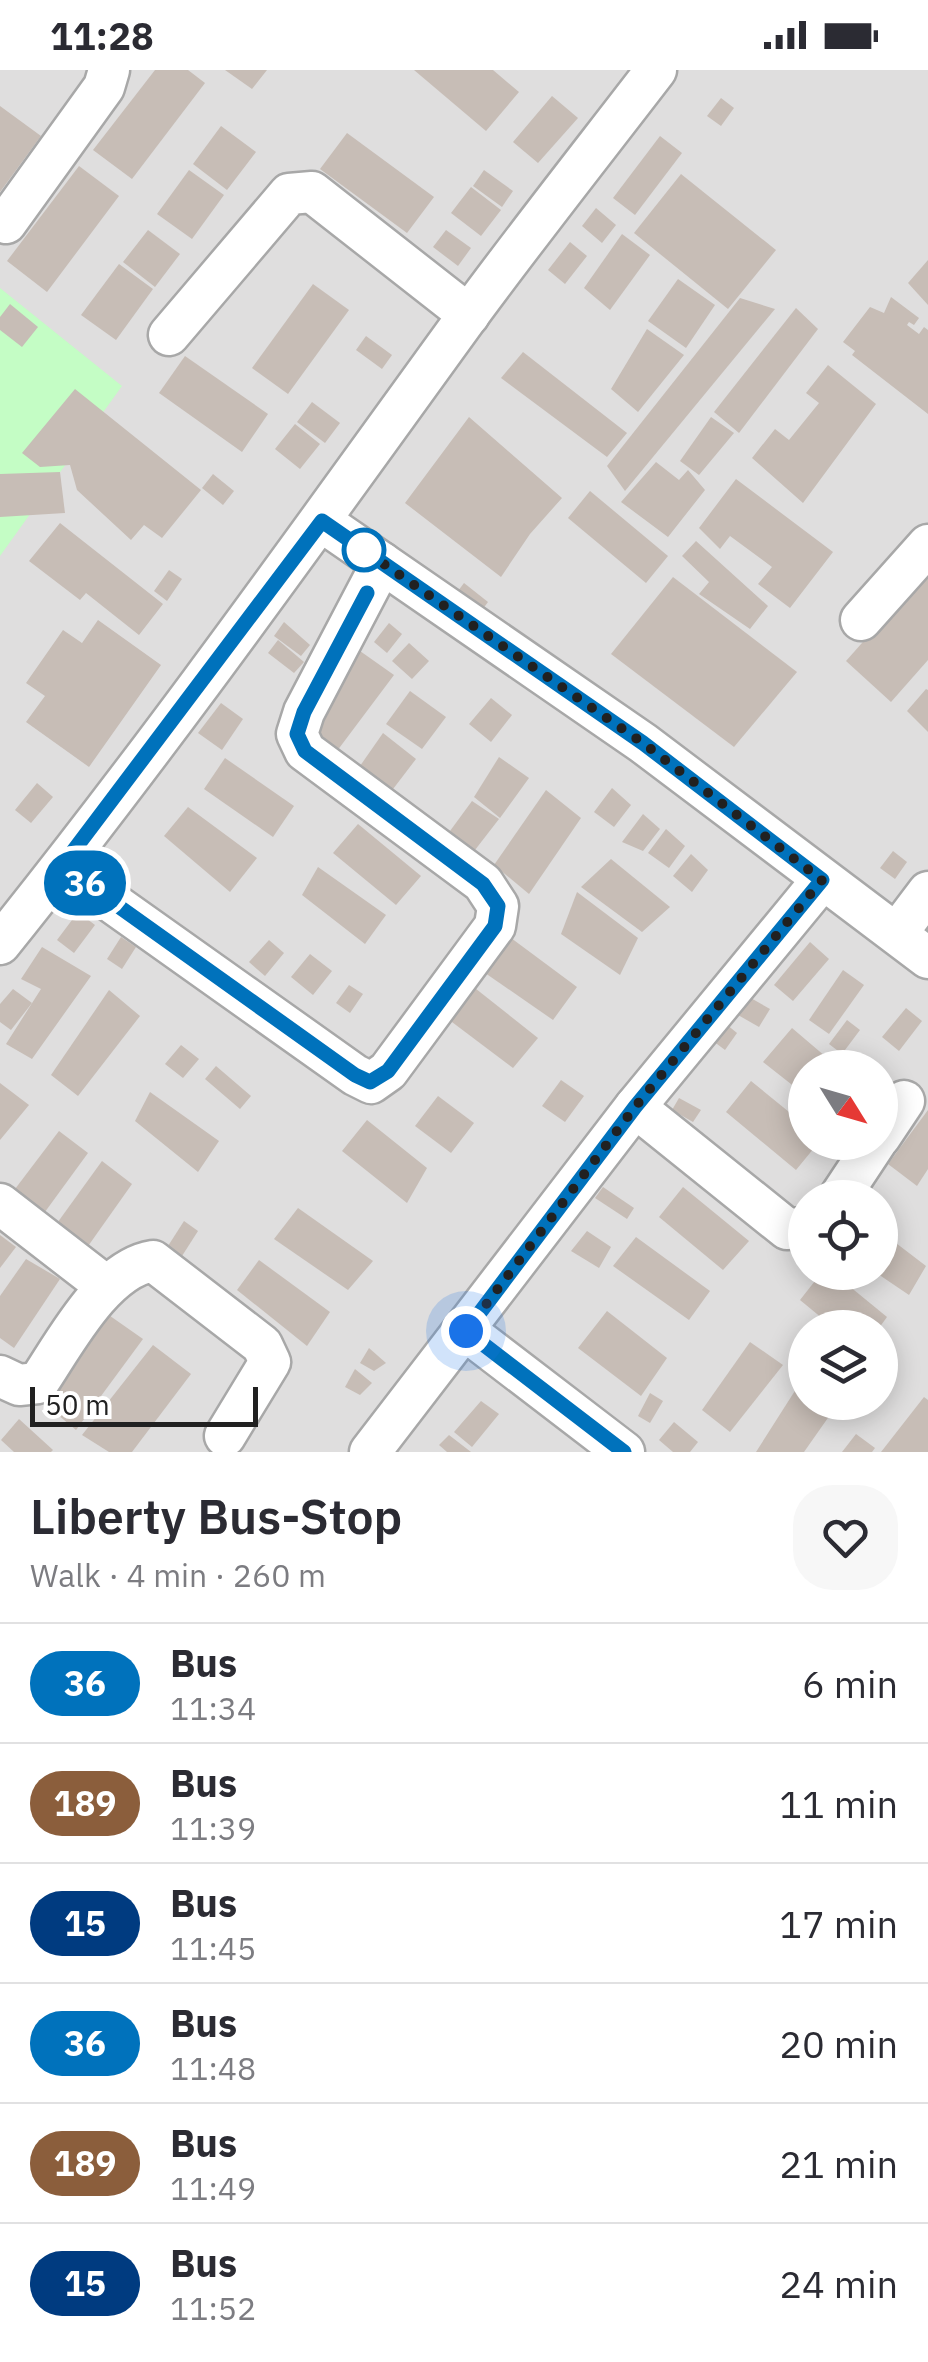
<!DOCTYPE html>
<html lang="en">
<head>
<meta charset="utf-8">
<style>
  body { margin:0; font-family:"IBM Plex Sans",sans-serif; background:#f7f7f7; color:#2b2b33; height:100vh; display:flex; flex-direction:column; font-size:38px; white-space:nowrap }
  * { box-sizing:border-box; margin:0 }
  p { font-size:32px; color:#7c7c81 }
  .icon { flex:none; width:55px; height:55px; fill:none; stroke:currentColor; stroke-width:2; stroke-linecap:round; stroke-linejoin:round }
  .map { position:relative; height:1382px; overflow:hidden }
  .sheet { display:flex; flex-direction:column; background:#fff; flex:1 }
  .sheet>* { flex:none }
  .badge { padding:0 20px; border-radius:32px; font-size:35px; line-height:65px }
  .needle { width:65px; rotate:127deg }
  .fabs { position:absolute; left:788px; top:980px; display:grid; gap:20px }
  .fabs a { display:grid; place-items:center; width:110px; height:110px; border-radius:50%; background:#fff; box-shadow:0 5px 25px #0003; font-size:50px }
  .scale { position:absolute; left:30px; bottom:25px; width:228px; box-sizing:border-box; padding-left:10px; border:5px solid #212121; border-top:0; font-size:28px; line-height:35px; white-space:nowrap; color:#212121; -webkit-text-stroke:8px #fff; paint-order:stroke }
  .you { position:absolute; width:50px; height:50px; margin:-25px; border:8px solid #fff; border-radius:50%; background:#1a73e8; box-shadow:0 0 0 15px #1a73e833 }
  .map>.badge { position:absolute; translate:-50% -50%; box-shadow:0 0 0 5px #fff }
  .round { display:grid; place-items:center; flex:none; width:105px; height:105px; border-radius:40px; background:#f7f7f7 }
  .head { display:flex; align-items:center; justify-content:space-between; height:170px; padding:0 30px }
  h1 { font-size:48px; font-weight:600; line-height:75px }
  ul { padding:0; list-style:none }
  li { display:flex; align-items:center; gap:30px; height:120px; padding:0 30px; border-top:2px solid #e1e1e2 }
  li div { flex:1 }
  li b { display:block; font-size:38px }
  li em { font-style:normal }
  li .badge { min-width:110px; font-weight:700; text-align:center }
  .status { display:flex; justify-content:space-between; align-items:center; height:70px; padding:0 50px; background:#fff; direction:ltr }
  .status svg { height:28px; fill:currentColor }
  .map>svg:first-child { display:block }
  .residential { fill:#dfdede; fill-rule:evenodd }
  .park { fill:#c4fdc5 }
  .building { fill:#c7bdb6 }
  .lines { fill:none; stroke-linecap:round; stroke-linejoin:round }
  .minor-casing { stroke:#a8a8a8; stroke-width:45 }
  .minor { stroke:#fff; stroke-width:40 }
  .line-casing { stroke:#fff; stroke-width:22 }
  .line { stroke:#0072bc; stroke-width:15 }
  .walk { stroke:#212121; stroke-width:10; stroke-dasharray:0 18 }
  .stop-dot { fill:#fff; stroke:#0072bc; stroke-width:5 }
</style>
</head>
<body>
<div class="status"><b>11:28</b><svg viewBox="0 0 49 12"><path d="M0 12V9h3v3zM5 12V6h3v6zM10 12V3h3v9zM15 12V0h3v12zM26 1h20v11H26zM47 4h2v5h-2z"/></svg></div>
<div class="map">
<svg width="928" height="1382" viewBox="0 0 928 1382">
  <rect width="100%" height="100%" fill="#f2eee8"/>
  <path class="residential" d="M 0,0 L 928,0 L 928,1382 L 0,1382 ZM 805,998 L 880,998 L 880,1072 L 805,1072 ZM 805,1128 L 880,1128 L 880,1202 L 805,1202 ZM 805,1258 L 880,1258 L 880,1332 L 805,1332 Z"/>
  <path class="park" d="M 0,218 L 122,316 L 0,486 Z"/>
  <g class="building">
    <path d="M 155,0 L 188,0 L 205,13 L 132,109 L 93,80 Z"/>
    <path d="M 225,0 L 267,0 L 252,19 Z"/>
    <path d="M 414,0 L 493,0 L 519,22 L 486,61 Z"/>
    <path d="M 552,26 L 578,48 L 538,93 L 513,72 Z"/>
    <path d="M 721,28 L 734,38 L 721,56 L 707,46 Z"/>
    <path d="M 0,36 L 41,66 L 0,122 Z"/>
    <path d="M 221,56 L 256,82 L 227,120 L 193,94 Z"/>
    <path d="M 347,63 L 434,127 L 407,163 L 320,99 Z"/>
    <path d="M 660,66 L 682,83 L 635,145 L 613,128 Z"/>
    <path d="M 79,96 L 119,126 L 47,222 L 7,191 Z"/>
    <path d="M 189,100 L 224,125 L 192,169 L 157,144 Z"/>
    <path d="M 484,100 L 513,121 L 502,137 L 473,116 Z"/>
    <path d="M 681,104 L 776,180 L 728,239 L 634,163 Z"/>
    <path d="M 471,117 L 501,140 L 481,166 L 451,143 Z"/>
    <path d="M 596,138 L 616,155 L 602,173 L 582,156 Z"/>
    <path d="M 148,160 L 180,184 L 155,217 L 123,192 Z"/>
    <path d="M 446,160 L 471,178 L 458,196 L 433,177 Z"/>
    <path d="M 622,164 L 650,185 L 610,240 L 584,218 Z"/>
    <path d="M 570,172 L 587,186 L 565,214 L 548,200 Z"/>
    <path d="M 928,190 L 928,235 L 908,213 Z"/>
    <path d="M 119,194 L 153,219 L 116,270 L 81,245 Z"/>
    <path d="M 678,209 L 715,235 L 686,278 L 648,251 Z"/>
    <path d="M 313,214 L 349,240 L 288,324 L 252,298 Z"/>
    <path d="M 891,227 L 919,248 L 914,255 L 909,252 L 907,255 L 919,264 L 924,257 L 928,260 L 928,344 L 852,285 L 855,281 L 843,272 L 870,237 L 884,243 Z"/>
    <path d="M 740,228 L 775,239 L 625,421 L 607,396 Z"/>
    <path d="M 10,234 L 38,257 L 22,277 L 0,260 L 0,247 Z"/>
    <path d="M 796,238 L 818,259 L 739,363 L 714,342 Z"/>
    <path d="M 647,259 L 684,285 L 638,342 L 611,319 Z"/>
    <path d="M 366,266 L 392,285 L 382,299 L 356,280 Z"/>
    <path d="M 523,282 L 627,363 L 607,387 L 501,308 Z"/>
    <path d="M 185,286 L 268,344 L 242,382 L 159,323 Z"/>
    <path d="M 828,295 L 876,334 L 803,433 L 752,388 L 775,359 L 789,370 L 819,333 L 806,323 Z"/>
    <path d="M 75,319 L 201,420 L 162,468 L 144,455 L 131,470 L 77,420 L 70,395 L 40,397 L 22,383 Z"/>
    <path d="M 312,332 L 340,353 L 325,373 L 297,352 Z"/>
    <path d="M 469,347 L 562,428 L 530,464 L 501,507 L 405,433 Z"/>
    <path d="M 711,347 L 734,363 L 699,405 L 680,391 Z"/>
    <path d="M 295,354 L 320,374 L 300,399 L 275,379 Z"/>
    <path d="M 656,392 L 679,410 L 688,400 L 705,420 L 668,467 L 621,432 Z"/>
    <path d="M 60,402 L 65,443 L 0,447 L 0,404 Z"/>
    <path d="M 213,404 L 234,421 L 223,435 L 202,418 Z"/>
    <path d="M 736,409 L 833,482 L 790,538 L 758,514 L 772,497 L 730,466 L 720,479 L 699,458 Z"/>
    <path d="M 590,421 L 668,486 L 646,513 L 568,448 Z"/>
    <path d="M 60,453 L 163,534 L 139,565 L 86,523 L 80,530 L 29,491 Z"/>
    <path d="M 696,471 L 768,536 L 750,559 L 699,524 L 709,512 L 682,486 Z"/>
    <path d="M 169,500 L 182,509 L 167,531 L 154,521 Z"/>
    <path d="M 925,502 L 928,505 L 928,590 L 891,632 L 846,591 Z"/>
    <path d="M 673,507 L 797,602 L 734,677 L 611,584 Z"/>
    <path d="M 464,513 L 488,532 L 476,548 L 452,529 Z"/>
    <path d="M 98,550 L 161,595 L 89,697 L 26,652 L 45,626 L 26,613 L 63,560 L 82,573 Z"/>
    <path d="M 284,552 L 310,575 L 301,586 L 274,566 Z"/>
    <path d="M 389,553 L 402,564 L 387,583 L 374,572 Z"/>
    <path d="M 278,570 L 304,592 L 294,603 L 268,583 Z"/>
    <path d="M 409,573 L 429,591 L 412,609 L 392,591 Z"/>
    <path d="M 360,581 L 394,605 L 337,681 L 307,656 Z"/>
    <path d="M 926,619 L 928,620 L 928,662 L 907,641 Z"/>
    <path d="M 410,621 L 446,647 L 422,679 L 386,654 Z"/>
    <path d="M 491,628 L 512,645 L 491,672 L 469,654 Z"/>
    <path d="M 221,633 L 243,649 L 222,680 L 198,663 Z"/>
    <path d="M 383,663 L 416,689 L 390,723 L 360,696 Z"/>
    <path d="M 499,687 L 529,708 L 500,748 L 474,727 Z"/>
    <path d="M 225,688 L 294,736 L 273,767 L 204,719 Z"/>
    <path d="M 37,713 L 53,727 L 31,753 L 15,740 Z"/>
    <path d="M 612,718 L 631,735 L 614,757 L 594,742 Z"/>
    <path d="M 546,720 L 581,748 L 529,824 L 494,795 Z"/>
    <path d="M 472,731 L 499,749 L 475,780 L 450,761 Z"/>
    <path d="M 188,737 L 257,788 L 230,822 L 164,766 Z"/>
    <path d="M 643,744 L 660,759 L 643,781 L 622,772 Z"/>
    <path d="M 358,754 L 421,806 L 396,835 L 333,783 Z"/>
    <path d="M 666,759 L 685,776 L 669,798 L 648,783 Z"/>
    <path d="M 893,781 L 907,792 L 895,809 L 880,798 Z"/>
    <path d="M 691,784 L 708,800 L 692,822 L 673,806 Z"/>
    <path d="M 611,789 L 670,837 L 642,862 L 581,817 Z"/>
    <path d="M 318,797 L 386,845 L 365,874 L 302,825 Z"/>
    <path d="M 577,822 L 638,868 L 620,905 L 561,864 Z"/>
    <path d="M 78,842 L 95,855 L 74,883 L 57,870 Z"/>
    <path d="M 503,862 L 577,917 L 553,950 L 475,896 Z"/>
    <path d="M 121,867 L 136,877 L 122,899 L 107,889 Z"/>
    <path d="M 269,870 L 284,883 L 265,906 L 249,892 Z"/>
    <path d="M 810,872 L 829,889 L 793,931 L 774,915 Z"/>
    <path d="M 42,877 L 91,906 L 32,989 L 6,974 L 41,919 L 21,909 Z"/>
    <path d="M 310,884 L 332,901 L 313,925 L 291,907 Z"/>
    <path d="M 843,900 L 864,915 L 829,964 L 809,950 Z"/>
    <path d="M 466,911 L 538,968 L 513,998 L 440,943 Z"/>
    <path d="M 349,915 L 363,924 L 350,943 L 336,933 Z"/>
    <path d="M 13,919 L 32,933 L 11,960 L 0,952 L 0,934 Z"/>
    <path d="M 109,920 L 140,946 L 78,1026 L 51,1005 Z"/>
    <path d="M 749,927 L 770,939 L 759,957 L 738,945 Z"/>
    <path d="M 906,938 L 922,951 L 899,981 L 882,967 Z"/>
    <path d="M 847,950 L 860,960 L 842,984 L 829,974 Z"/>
    <path d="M 726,954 L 737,963 L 725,980 L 713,971 Z"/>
    <path d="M 792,958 L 839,998 L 805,998 L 805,1025 L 763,992 Z"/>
    <path d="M 181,975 L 199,989 L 183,1008 L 165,994 Z"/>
    <path d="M 216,996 L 251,1026 L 240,1039 L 205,1009 Z"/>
    <path d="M 561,1010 L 584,1026 L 565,1052 L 542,1036 Z"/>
    <path d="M 751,1011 L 805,1055 L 805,1072 L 819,1072 L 796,1100 L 726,1042 Z"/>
    <path d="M 0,1013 L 29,1035 L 0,1070 Z"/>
    <path d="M 150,1022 L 219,1071 L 198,1102 L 135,1051 Z"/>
    <path d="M 438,1026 L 474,1053 L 451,1083 L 415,1056 Z"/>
    <path d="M 679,1028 L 701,1040 L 693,1052 L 672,1040 Z"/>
    <path d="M 928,1040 L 928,1099 L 917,1116 L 888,1094 Z"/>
    <path d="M 367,1050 L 427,1098 L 407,1133 L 342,1081 Z"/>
    <path d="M 59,1061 L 88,1083 L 42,1146 L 12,1123 Z"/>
    <path d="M 102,1091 L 132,1114 L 86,1179 L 55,1156 Z"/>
    <path d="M 603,1117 L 634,1138 L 627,1149 L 595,1128 Z"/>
    <path d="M 683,1117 L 749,1171 L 723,1200 L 659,1147 Z"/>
    <path d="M 298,1138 L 373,1191 L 348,1220 L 274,1169 Z"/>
    <path d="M 184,1151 L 198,1161 L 182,1186 L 168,1176 Z"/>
    <path d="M 587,1161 L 611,1177 L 599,1198 L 571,1181 Z"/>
    <path d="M 0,1165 L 16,1177 L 0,1198 Z"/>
    <path d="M 636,1167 L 710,1221 L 689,1250 L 613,1196 Z"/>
    <path d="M 892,1170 L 926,1196 L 909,1225 L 875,1202 L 880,1202 L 880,1188 Z"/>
    <path d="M 26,1189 L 60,1209 L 14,1278 L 0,1268 L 0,1226 Z"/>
    <path d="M 259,1190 L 330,1242 L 307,1276 L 237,1220 Z"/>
    <path d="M 822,1202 L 832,1202 L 887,1247 L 879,1258 L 834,1258 L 800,1230 Z"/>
    <path d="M 103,1241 L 143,1269 L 76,1360 L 39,1329 Z"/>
    <path d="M 607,1241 L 667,1288 L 641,1326 L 578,1278 Z"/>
    <path d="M 750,1272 L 783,1295 L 730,1362 L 702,1340 Z"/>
    <path d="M 153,1275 L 191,1304 L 132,1382 L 109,1382 L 82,1365 Z"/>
    <path d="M 369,1278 L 386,1293 L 374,1301 L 360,1293 Z"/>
    <path d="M 355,1299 L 372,1313 L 360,1325 L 345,1317 Z"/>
    <path d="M 805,1305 L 805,1332 L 833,1332 L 837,1335 L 804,1382 L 756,1382 Z"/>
    <path d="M 650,1323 L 663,1331 L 650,1353 L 638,1346 Z"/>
    <path d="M 924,1327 L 928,1330 L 928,1382 L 881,1382 Z"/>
    <path d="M 481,1331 L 499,1344 L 472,1377 L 454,1362 Z"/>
    <path d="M 19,1349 L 53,1380 L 51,1382 L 14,1382 L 1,1370 Z"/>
    <path d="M 674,1352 L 698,1372 L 690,1382 L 673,1382 L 659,1370 Z"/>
    <path d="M 856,1364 L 875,1378 L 872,1382 L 842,1382 Z"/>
    <path d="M 449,1365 L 471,1382 L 447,1382 L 439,1375 Z"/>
  </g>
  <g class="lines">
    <g class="minor-casing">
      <g id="minor">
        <path d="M 6,153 L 104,17 L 109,0"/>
        <path d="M 169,265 L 289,124 L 312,122 L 469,245"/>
        <path d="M 321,451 L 643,673 L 928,888"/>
        <path d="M 861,550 L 928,475"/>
        <path d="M 62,797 L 355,1005 L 371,1013 L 388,1001 L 495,856 L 498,836 L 483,813 L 305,681 L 297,664 L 304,642 L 382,493"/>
        <path d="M 897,863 L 928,822"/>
        <path d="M 0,874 C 163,671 314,458 467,247 C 528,164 593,82 656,0"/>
        <path d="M 635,1037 L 787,1159 L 805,1158"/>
        <path d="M 880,1067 L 904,1031"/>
        <path d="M 839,1128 L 876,1072"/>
        <path d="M 0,1134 L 106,1216"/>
        <path d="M 466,1261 L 624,1382"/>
        <path d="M 0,1306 L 19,1315 L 38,1313 C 65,1273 103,1199 153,1191 L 262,1275 L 270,1292 L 225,1366"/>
        <path d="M 370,1382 L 635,1037 L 822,810"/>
      </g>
    </g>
    <use href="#minor" class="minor"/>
  </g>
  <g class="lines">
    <g class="line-casing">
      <path id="line" d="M 367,523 L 304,642 L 297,664 L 305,681 L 483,814 L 498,836 L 495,856 L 388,1001 L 370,1012 L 355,1005 L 62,796 L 322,451 L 643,673 L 822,810 L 635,1037 L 466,1261 L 624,1382"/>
    </g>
    <use href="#line" class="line"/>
    <path class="walk" d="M 364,480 L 352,472 L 643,673 L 822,810 L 635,1037 L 466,1261"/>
  </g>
  <circle class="stop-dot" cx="364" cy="480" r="20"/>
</svg>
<div class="fabs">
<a><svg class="needle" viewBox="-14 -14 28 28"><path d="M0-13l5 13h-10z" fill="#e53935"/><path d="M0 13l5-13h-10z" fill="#7c7c81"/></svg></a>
<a><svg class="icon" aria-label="locate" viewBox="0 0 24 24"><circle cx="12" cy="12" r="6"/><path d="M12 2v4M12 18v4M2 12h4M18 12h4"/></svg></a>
<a><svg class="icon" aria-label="layers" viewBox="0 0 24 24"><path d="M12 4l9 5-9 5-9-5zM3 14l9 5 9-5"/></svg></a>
</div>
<div class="scale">50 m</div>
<div class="you" style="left:466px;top:1261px"></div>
<b class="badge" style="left:85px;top:813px;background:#0072bc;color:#fff">36</b>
</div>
<section class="sheet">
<div class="head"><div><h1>Liberty Bus-Stop</h1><p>Walk · 4 min · 260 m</p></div><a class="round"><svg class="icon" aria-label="heart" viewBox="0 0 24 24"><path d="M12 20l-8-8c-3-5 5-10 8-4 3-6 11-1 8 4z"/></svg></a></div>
<ul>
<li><span class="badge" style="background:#0072bc;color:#fff">36</span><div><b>Bus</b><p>11:34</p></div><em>6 min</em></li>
<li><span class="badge" style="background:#8b5e3c;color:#fff">189</span><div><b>Bus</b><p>11:39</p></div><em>11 min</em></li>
<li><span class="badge" style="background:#003b80;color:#fff">15</span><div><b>Bus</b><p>11:45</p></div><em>17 min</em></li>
<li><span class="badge" style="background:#0072bc;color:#fff">36</span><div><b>Bus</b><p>11:48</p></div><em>20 min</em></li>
<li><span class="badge" style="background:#8b5e3c;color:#fff">189</span><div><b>Bus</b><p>11:49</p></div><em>21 min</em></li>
<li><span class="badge" style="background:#003b80;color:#fff">15</span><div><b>Bus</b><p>11:52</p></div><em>24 min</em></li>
</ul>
</section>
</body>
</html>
